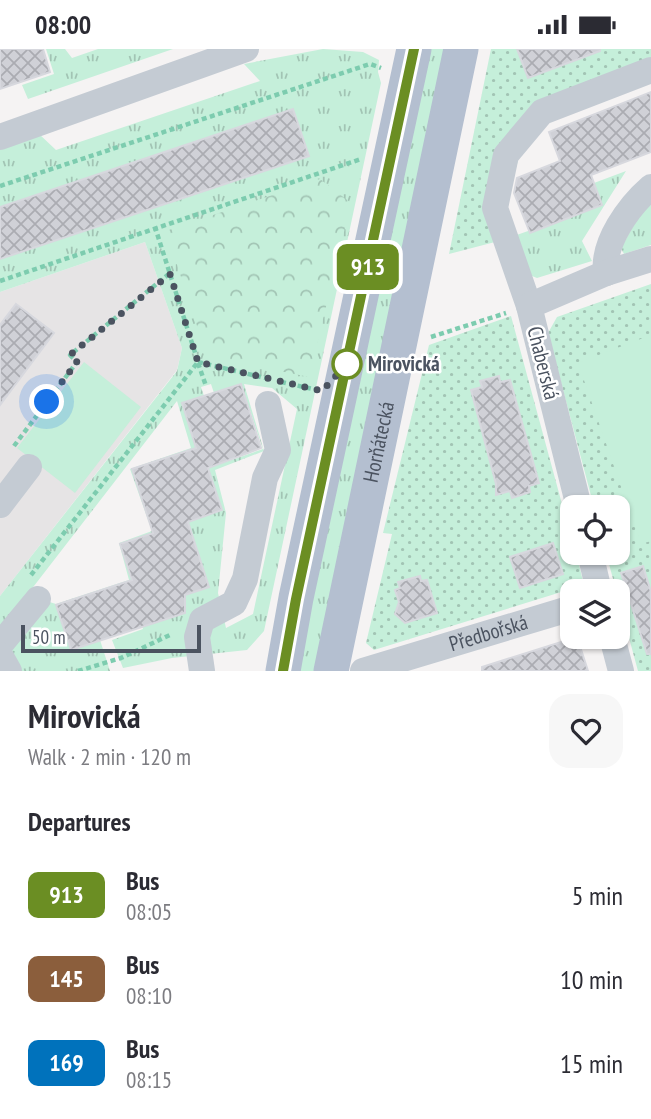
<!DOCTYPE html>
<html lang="en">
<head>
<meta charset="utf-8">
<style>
  body { margin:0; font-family:"PT Sans Narrow",sans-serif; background:#f7f7f7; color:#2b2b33; height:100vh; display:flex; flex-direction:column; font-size:26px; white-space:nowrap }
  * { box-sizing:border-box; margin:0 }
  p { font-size:23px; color:#7c7c81 }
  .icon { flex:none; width:38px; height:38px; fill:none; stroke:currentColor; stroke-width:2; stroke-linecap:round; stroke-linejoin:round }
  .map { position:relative; height:622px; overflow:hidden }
  .sheet { display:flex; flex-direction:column; background:#fff; flex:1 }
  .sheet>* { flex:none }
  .badge { padding:0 14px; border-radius:10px; font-size:24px; line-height:46px }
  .tools { position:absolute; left:560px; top:446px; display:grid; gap:14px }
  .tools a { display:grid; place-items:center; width:70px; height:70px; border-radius:14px; background:#fff; box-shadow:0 2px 5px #0004; font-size:35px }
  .scale { position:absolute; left:21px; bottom:18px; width:180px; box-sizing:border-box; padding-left:7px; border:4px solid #4b5360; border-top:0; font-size:19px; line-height:24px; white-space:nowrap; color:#4b5360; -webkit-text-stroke:5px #fff; paint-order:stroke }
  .you { position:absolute; width:35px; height:35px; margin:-18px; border:5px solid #fff; border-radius:50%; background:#1a73e8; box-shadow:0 0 0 10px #1a73e833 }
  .map>.badge { position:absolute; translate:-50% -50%; box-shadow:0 0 0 4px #fff }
  h2 { padding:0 28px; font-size:26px; line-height:63px }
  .round { display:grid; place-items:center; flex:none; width:74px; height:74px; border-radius:21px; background:#f7f7f7 }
  .overview { display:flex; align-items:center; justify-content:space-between; height:119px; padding:0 28px }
  h1 { font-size:33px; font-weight:700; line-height:52px }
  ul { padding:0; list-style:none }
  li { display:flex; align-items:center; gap:21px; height:84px; padding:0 28px }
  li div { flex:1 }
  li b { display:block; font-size:26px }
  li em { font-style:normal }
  li .badge { min-width:77px; font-weight:700; text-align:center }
  .status { display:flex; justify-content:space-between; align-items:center; height:49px; padding:0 35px; background:#fff; direction:ltr }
  .status svg { height:19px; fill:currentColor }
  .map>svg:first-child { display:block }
  .education { fill:#e6e4e5 }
  .grass { fill:url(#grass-tufts); fill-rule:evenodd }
  .forest { fill:url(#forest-crowns) }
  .park { fill:url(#park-dots) }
  .pitch { fill:#c5efda }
  .building { fill:url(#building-cross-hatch); stroke:#d7d8de; stroke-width:2 }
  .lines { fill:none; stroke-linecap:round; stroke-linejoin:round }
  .path { stroke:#7dccaf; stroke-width:4.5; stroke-dasharray:5 3.5; stroke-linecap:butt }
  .minor { stroke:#c4cbd3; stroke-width:26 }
  .major { stroke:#b4bfd0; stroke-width:35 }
  .line-casing { stroke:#fff; stroke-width:16 }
  .line { stroke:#6b8e23; stroke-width:10 }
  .walk { stroke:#4b5360; stroke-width:7; stroke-dasharray:0 12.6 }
  .stop-dot { fill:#fff; stroke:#6b8e23; stroke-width:3.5 }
  .labels { text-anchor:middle; stroke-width:5; stroke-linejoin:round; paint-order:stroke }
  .street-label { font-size:21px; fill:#4b5360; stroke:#fff }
  .stop-label { font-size:21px; font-weight:bold; fill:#4b5360; stroke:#fff; text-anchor:start }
</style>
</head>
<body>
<div class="status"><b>08:00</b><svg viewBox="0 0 49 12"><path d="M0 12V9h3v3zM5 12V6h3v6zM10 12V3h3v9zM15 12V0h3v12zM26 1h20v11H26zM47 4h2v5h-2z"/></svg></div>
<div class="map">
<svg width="651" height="622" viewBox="0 0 651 622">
  <defs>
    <pattern id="grass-tufts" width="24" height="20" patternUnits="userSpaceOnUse" patternTransform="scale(1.75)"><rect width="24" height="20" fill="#c5efda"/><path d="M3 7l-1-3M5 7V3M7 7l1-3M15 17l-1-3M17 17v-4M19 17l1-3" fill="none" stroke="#a2c4b4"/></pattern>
    <pattern id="forest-crowns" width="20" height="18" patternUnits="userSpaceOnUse" patternTransform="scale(1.75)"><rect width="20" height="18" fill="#c5efda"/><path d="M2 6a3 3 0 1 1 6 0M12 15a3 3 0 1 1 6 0" fill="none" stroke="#a2c4b4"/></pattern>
    <pattern id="park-dots" width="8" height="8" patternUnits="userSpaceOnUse" patternTransform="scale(1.75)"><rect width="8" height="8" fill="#c5efda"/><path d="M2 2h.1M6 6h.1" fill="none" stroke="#a2c4b4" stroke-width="1.8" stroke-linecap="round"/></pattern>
    <pattern id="building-cross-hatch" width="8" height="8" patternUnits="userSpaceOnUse" patternTransform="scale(1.75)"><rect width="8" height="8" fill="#d0d1d7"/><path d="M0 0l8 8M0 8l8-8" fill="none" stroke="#abacb2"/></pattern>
  </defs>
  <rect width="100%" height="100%" fill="#f5f3f3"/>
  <path class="education" d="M 145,193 L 182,299 L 177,321 L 0,547 L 0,243 Z"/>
  <g class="grass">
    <path d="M 46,0 L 65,0 L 72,9 L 98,0 L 173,0 L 28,50 L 22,36 L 54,25 Z"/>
    <path d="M 323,0 L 363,3 L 379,11 L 378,23 L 381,34 L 264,582 L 247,601 L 172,609 L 123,619 L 112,591 L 143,580 L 128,533 L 100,591 L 110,622 L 17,622 L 0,594 L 0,547 L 177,322 L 182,299 L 145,193 L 0,243 L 0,210 L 309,106 L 293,60 L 0,158 L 0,97 L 38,84 L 56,101 L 260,32 L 244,15 ZM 211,335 L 214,344 L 241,335 L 263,400 L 208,419 L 222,461 L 188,473 L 182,554 L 185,562 L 161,572 L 157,561 L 134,539 L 120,495 L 153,484 L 132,420 L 196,399 L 182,354 L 204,347 L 201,338 ZM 244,335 L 272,339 L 297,360 L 253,565 L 226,579 L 218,544 L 226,464 L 215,421 L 264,402 ZM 177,352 L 191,399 L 130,420 L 152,482 L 119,494 L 129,531 L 56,555 L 27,546 Z"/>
    <path d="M 426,0 L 448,0 L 315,622 L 298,622 Z"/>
    <path d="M 626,122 L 582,192 L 592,212 L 537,229 L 532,227 L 511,188 L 602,156 L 594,134 Z"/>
    <path d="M 651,145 L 651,196 L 624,205 L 621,199 Z"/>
  </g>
  <path class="forest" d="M 320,130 L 351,154 L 309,328 L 211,308 L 201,289 L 166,182 Z"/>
  <g class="park">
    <path d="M 491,0 L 651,0 L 651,10 L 532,62 L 495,193 L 449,205 Z"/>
    <path d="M 651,235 L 651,622 L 638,622 L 606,504 L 618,504 L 618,458 L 594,458 L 548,284 L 557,268 Z"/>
    <path d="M 511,267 L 572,492 L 572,504 L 576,504 L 584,536 L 374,601 L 366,594 L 392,485 L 383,484 L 429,296 Z"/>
  </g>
  <g class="pitch">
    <path d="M 651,286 L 651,492 L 641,495 L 578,314 Z"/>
    <path d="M 84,313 L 141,358 L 75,444 L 17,399 Z"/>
  </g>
  <g class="building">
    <path d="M 0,0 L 43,0 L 50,23 L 0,40 Z"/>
    <path d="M 517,0 L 600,0 L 600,2 L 528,29 Z"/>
    <path d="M 651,43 L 651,103 L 591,126 L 602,156 L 530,184 L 514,144 L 517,129 L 560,112 L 549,83 Z"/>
    <path d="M 293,60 L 309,107 L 0,210 L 0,158 Z"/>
    <path d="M 16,255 L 54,284 L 0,356 L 0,276 Z"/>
    <path d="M 499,327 L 500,333 L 510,331 L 539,434 L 529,437 L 530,443 L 512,449 L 510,442 L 496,446 L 496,435 L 471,341 L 482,338 L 480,332 Z"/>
    <path d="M 241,335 L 261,399 L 208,419 L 222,461 L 188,473 L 209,538 L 185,546 L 185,564 L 71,601 L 56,556 L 132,531 L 120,495 L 153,484 L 132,420 L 196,399 L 182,354 Z"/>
    <path d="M 553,494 L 563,525 L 520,539 L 510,508 Z"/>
    <path d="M 643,517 L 651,543 L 651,605 L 647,605 L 621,524 Z"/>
    <path d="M 420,527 L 421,532 L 427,531 L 437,564 L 405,574 L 395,565 L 399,553 L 395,541 L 400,539 L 398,533 Z"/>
    <path d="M 577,588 L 588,622 L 482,622 L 482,618 Z"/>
  </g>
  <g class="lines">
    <g class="path">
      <path d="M 0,137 L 370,15 L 381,19"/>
      <path d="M 0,232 L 361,110"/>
      <path d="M 431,288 L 506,264"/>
      <path d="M 198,313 L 265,329"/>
      <path d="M 198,314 L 206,337"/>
      <path d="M 281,333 L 313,340"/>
      <path d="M 14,397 L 77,313 L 70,306 L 170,224"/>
      <path d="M 31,526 L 198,313 L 155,178"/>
      <path d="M 78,622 L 121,609 L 172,585"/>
    </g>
    <g class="minor">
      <path d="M 0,88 L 246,0"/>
      <path d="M 606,224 C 602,194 629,157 651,138"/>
      <path d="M 529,257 L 495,159 L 506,106 L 542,63 L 651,21"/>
      <path d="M 0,456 L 29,418"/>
      <path d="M 579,458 L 529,257 L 606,224 L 651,210"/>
      <path d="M 590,504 L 599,542"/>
      <path d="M 612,588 L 621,622"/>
      <path d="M 0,596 L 38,550"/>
      <path d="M 0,606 L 9,622"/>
      <path d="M 202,622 L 197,588 L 202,571 L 234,554 L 245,530 L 265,429 L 278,401 L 268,355"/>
      <path id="s1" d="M 363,622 L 572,559"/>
    </g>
    <g class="major">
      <path d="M 283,622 L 296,549 L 414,0"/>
      <path id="s2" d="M 331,622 L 461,0"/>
    </g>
  </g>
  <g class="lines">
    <g class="line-casing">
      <path id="line" d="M 283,622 L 296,550 L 414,0"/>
    </g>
    <use href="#line" class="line"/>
    <path class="walk" d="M 47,353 L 77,313 L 70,306 L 170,225 L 198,313 L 322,342 L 347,315"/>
  </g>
  <circle class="stop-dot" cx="347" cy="315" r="14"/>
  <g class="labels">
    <g class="street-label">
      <text transform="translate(543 314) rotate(76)" y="7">Chaberská</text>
      <text dy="7" stroke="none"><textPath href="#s2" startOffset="234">Horňátecká</textPath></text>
      <text dy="7" stroke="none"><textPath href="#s1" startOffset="131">Předbořská</textPath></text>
    </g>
    <g class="stop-label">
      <text x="368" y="322">Mirovická</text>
    </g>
  </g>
</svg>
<div class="tools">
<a><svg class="icon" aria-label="locate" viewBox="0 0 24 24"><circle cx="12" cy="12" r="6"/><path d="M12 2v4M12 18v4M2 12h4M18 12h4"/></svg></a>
<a><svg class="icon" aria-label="layers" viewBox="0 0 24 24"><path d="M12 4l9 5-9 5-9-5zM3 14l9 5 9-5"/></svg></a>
</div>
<div class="scale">50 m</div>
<div class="you" style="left:47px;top:353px"></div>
<b class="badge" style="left:368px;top:218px;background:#6b8e23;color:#fff">913</b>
</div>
<section class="sheet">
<div class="overview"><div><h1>Mirovická</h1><p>Walk · 2 min · 120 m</p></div><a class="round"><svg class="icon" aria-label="heart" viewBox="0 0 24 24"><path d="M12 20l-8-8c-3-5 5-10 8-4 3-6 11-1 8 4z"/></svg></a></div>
<h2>Departures</h2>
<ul>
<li><span class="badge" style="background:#6b8e23;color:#fff">913</span><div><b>Bus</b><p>08:05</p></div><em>5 min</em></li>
<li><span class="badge" style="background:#8b5e3c;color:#fff">145</span><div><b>Bus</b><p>08:10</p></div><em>10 min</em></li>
<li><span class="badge" style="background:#0072bc;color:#fff">169</span><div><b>Bus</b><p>08:15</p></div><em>15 min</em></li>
</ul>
</section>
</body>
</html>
